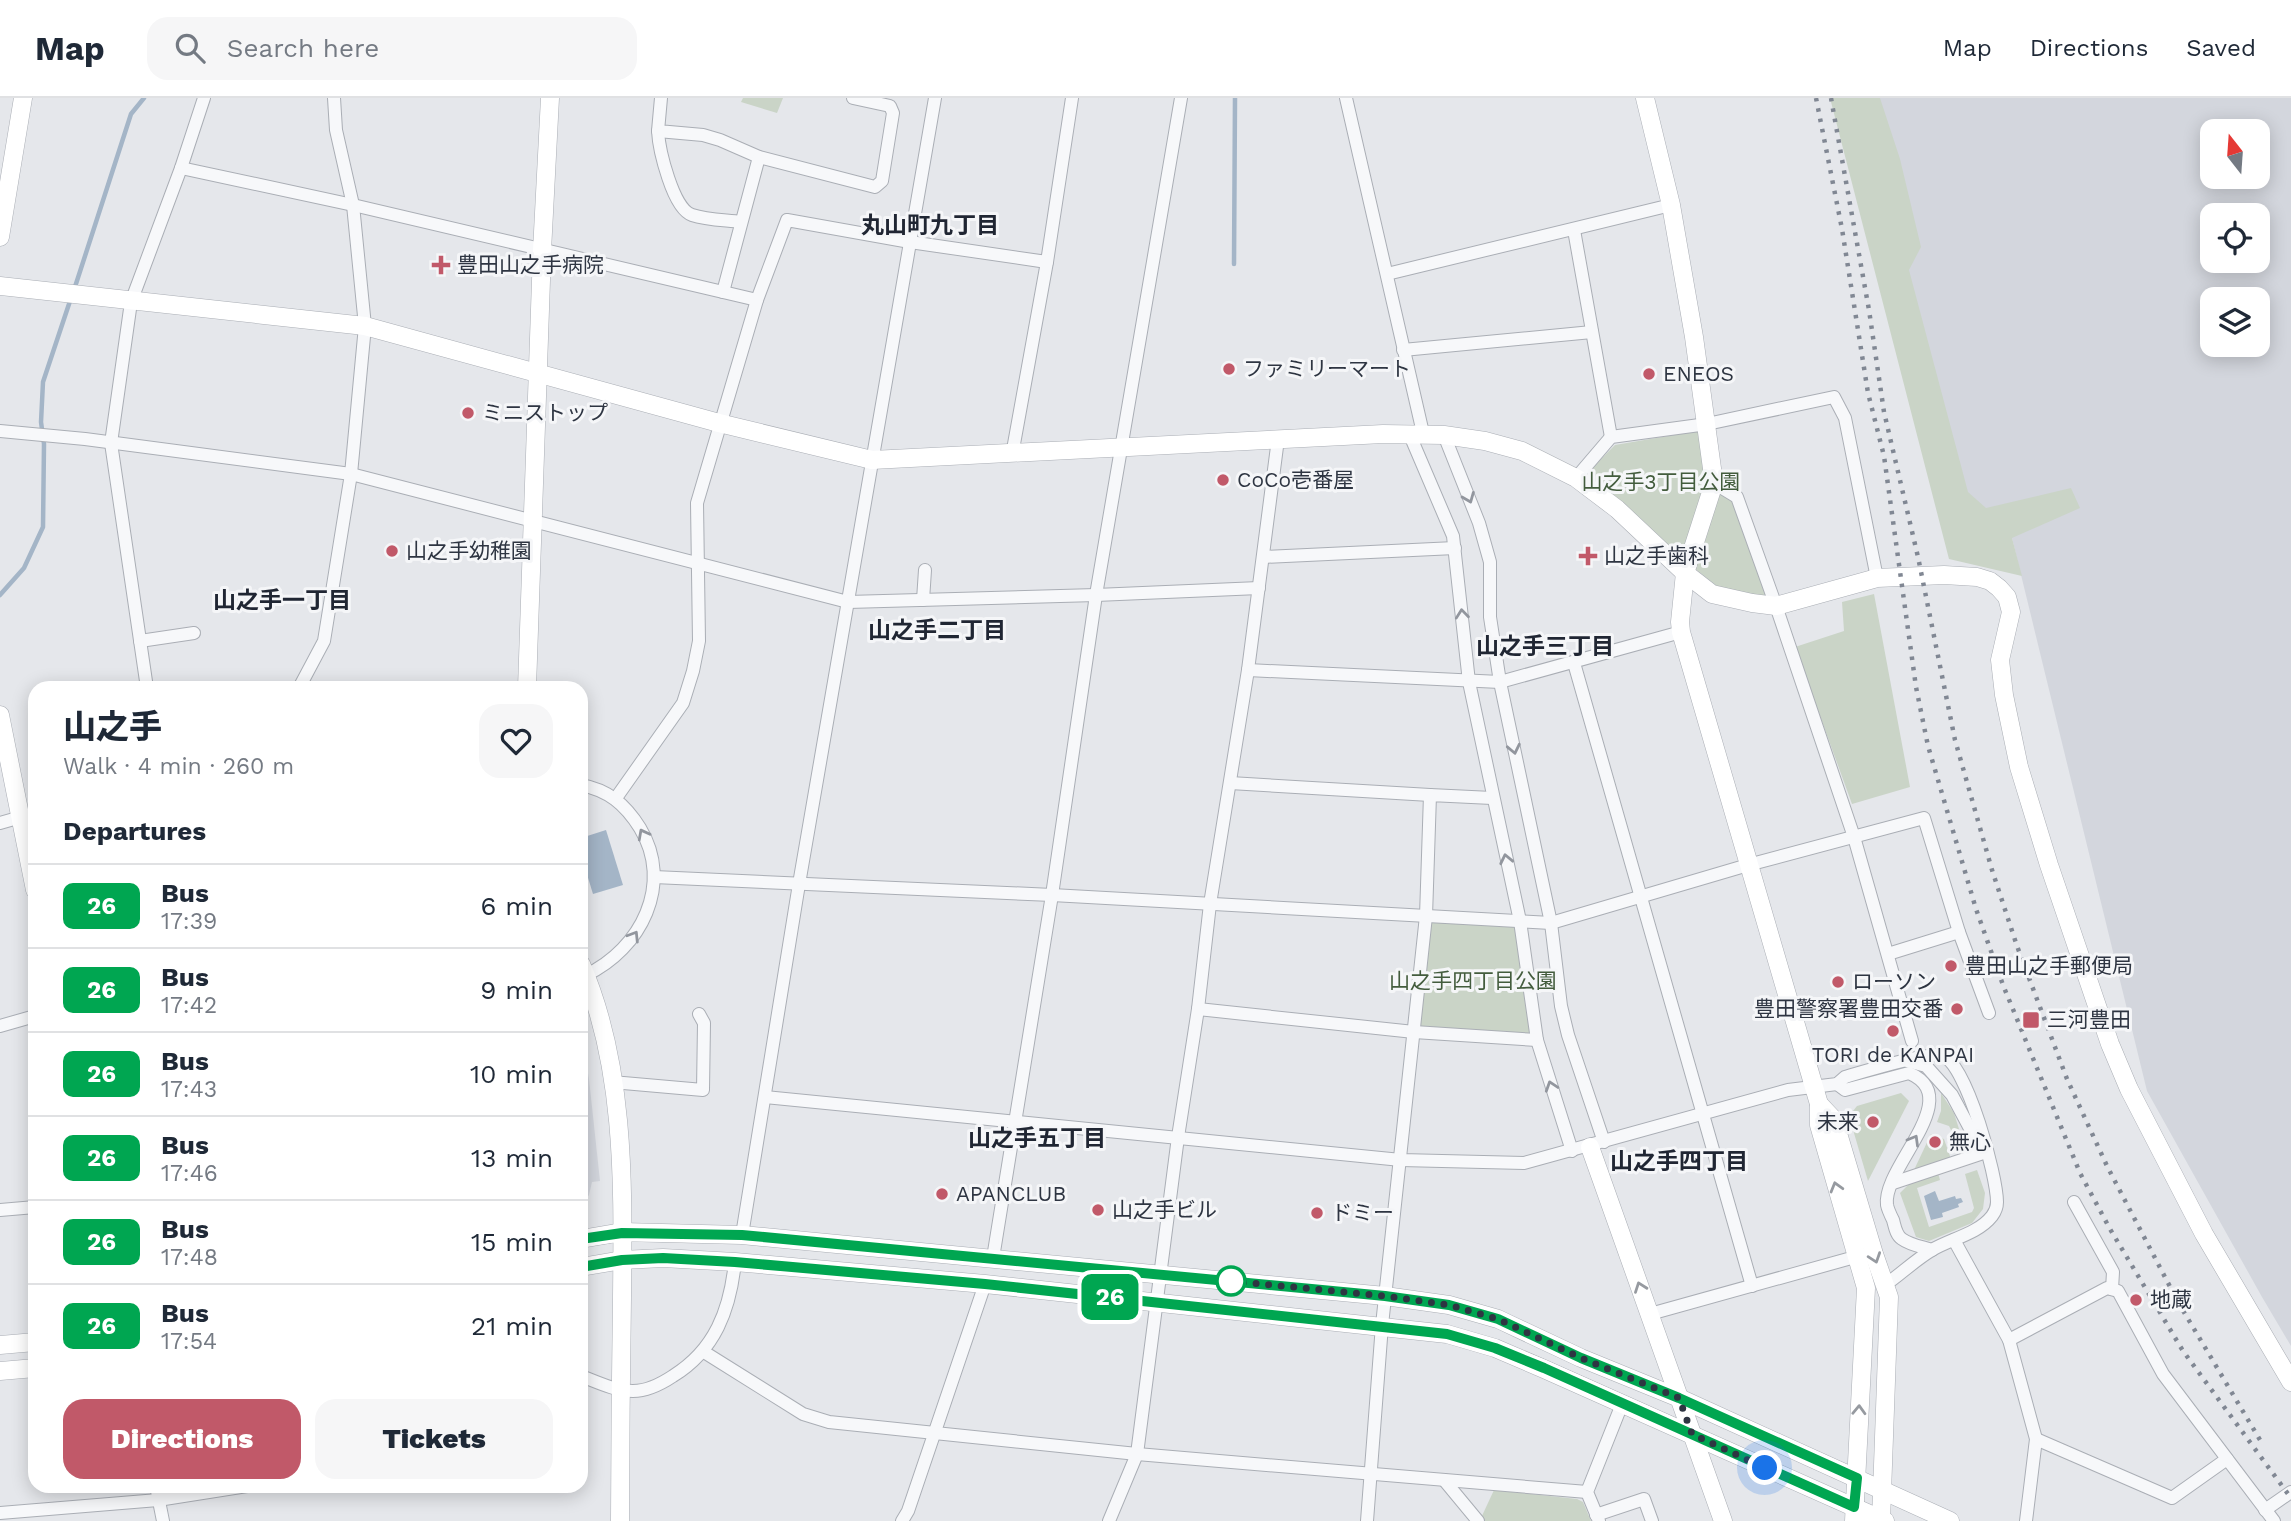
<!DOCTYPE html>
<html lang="en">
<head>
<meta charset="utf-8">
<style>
  body { margin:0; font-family:"Work Sans","Noto Sans JP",sans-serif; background:#f6f6f7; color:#1f2937; height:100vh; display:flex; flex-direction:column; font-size:26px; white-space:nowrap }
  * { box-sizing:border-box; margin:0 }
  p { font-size:23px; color:#747a83 }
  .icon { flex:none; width:38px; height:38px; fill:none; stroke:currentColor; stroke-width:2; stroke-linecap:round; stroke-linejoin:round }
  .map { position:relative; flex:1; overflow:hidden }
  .details { position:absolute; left:28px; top:583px; width:560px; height:812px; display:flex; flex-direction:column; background:#fff; border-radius:21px; box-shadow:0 4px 18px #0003 }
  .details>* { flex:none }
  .badge { padding:0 14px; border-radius:10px; font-size:24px; line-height:46px }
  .needle { width:46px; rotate:343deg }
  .tools { position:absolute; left:2200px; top:21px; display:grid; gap:14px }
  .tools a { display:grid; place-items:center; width:70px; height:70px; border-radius:14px; background:#fff; box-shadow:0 4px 18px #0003; font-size:35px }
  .you { position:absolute; width:35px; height:35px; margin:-18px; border:5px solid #fff; border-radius:50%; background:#1a73e8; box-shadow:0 0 0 10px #1a73e833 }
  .map>.badge { position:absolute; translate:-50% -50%; box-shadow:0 0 0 4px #fff }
  h2 { padding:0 35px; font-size:26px; line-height:63px }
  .round { display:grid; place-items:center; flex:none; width:74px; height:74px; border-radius:21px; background:#f6f6f7 }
  .headline { display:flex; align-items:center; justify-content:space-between; height:119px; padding:0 35px }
  h1 { font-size:33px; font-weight:800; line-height:52px }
  .primary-button { display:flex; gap:14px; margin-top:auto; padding:14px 35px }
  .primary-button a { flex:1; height:80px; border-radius:21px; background:#c15969; color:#fff; font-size:28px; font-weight:800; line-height:80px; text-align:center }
  .primary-button a+a { background:#f6f6f7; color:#1f2937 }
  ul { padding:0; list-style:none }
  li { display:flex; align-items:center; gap:21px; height:84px; padding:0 35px; border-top:2px solid #e0e1e3 }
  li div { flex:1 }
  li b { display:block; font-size:26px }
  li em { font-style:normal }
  li .badge { min-width:77px; font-weight:700; text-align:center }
  header { display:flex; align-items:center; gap:42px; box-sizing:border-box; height:98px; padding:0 35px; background:#fff; border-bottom:2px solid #e0e1e3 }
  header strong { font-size:33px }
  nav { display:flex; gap:38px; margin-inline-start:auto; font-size:24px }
  .search { width:490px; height:63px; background:#f6f6f7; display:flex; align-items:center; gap:18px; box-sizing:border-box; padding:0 24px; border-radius:21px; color:#747a83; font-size:26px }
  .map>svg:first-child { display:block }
  .built { fill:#d3d6dd; fill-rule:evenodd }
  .green { fill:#cad4c7 }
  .water { fill:#a4b5c7 }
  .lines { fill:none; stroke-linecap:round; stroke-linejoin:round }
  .stream { stroke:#a4b5c7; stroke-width:4.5 }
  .street-casing { stroke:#aaaeb5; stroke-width:14 }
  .secondary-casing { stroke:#aaaeb5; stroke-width:19 }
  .street { stroke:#f7f8fa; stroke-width:12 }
  .secondary { stroke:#fff; stroke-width:18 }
  .rail { stroke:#808793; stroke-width:4.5; stroke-dasharray:3.5 7; stroke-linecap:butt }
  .oneway { stroke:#92969e }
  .oneway2 { stroke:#969aa0 }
  .line-casing { stroke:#fff; stroke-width:16 }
  .line { stroke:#00a651; stroke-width:10 }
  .walk { stroke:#2e3542; stroke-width:7; stroke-dasharray:0 12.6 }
  .poi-dot { fill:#c15969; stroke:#f5f6f8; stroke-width:2.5 }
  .stop-dot { fill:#fff; stroke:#00a651; stroke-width:3.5 }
  .labels { text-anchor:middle; stroke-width:6; stroke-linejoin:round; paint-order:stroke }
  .poi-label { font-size:21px; fill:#2e3542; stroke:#f5f6f8; text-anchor:start }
  .park-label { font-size:21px; fill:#435c3d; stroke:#f5f6f8 }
  .neighbourhood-label { font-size:23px; font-weight:bold; fill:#202633; stroke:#f5f6f8 }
</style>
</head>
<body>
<header>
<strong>Map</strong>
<div class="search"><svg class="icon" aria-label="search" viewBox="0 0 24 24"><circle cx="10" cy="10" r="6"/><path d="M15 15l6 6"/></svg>Search here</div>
<nav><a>Map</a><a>Directions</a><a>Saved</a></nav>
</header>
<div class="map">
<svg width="2291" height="1423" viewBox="0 0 2291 1423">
  <rect width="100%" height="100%" fill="#e5e7eb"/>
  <g class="built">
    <path d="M 1855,0 L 2291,0 L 2291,1248 L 2262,1199 L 2147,993 L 2012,440 L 1947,446 ZM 2212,33 L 2258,33 L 2258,79 L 2212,79 ZM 2212,117 L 2258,117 L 2258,163 L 2212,163 ZM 2212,201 L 2258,201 L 2258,247 L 2212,247 Z"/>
    <path d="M 581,935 L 589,981 L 600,1083 L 592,1084 L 589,1097 L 581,1107 Z"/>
  </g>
  <g class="green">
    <path d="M 743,0 L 783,0 L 777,15 L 741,4 Z"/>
    <path d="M 1830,0 L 1880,0 L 1900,61 L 1921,149 L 1909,172 L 1968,394 L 1986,410 L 2071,390 L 2080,410 L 2012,440 L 2022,478 L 1949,461 Z"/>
    <path d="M 1703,332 L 1709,386 L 1732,403 L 1767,500 L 1718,490 L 1586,380 L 1590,372 L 1615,347 Z"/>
    <path d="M 1874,496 L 1910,689 L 1852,706 L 1795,549 L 1844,533 L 1842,504 Z"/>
    <path d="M 1429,822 L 1517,826 L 1532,938 L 1417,932 Z"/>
    <path d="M 1901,995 L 1909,1003 L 1868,1083 L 1849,1018 L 1857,1008 Z"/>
    <path d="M 1941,995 L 1954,1015 L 1959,1031 L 1952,1034 L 1949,1028 L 1937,1024 L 1941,1013 Z"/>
    <path d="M 1931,1036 L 1944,1041 L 1951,1061 L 1914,1072 Z"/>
    <path d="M 1977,1072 L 1985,1095 L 1983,1111 L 1972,1125 L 1929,1143 L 1916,1139 L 1900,1095 L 1911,1084 L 1938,1075 L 1940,1082 L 1917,1090 L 1929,1129 L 1972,1114 L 1974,1110 L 1965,1076 Z"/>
    <path d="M 1494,1392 L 1577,1401 L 1583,1404 L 1591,1423 L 1483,1423 L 1481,1420 Z"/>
  </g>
  <g class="water">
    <path d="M 606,732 L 623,787 L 593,796 L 581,757 L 581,740 Z"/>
    <path d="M 1935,1093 L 1939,1103 L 1955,1098 L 1956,1101 L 1961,1100 L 1963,1104 L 1958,1106 L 1959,1109 L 1942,1115 L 1943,1119 L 1931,1122 L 1924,1098 Z"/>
  </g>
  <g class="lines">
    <g class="stream">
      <path d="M 1234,166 L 1235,0"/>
      <path d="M 74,192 L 131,16 L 144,0"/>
      <path d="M 0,497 L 24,470 L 43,429 L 44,346 L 41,324 L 43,284 L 71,200"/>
    </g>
    <g class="street-casing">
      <g id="street">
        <path d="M 661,0 L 658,33 L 703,37 L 720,42 L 759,59 L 875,89 L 882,83 L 893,15 L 890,8 L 853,0"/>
        <path d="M 1346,0 L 1423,335"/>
        <path d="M 658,33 C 659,52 673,111 692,117 C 707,122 726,122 741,124"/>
        <path d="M 181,70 L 353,107 L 757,202"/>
        <path d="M 1574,132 L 1611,339"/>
        <path d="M 1387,176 L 1671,107"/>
        <path d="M 723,194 L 759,59"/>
        <path d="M 1403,252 L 1592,234"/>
        <path d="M 0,333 L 85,341 L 351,376 L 848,504 L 1096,497 L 1259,490"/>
        <path d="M 1409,335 L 1453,438 L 1469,584 L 1520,823 L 1537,942 L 1572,1053"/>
        <path d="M 1444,337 L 1479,425 L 1490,464 L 1490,519 L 1500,584 L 1551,825 L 1561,908 L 1568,937 L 1604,1044"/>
        <path d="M 1012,357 L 1047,164 L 1072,0"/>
        <path d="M 1576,380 L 1611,339 L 1707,326 L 1834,299 L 1845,320 L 1877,480"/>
        <path d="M 1714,385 L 1737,399 L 1776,508 L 1854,739 L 1912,943"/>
        <path d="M 1263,459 L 1455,450"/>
        <path d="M 923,502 L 925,472"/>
        <path d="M 140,543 L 194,535"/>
        <path d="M 1574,565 L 1752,1188"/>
        <path d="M 1248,572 L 1500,584 L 1681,534"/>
        <path d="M 147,590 L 111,345 L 131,204 L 181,70 L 204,0"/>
        <path d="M 299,590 L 324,543 L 351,376 L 365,228 L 353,107 L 336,32 L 334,0"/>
        <path d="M 1230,685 L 1430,697"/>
        <path d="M 581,687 C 608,692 625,706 640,730 C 674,786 641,851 586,877"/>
        <path d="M 616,700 L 683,605 L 693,573 L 699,543 L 697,405 L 757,202 L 787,122 L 910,144 L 1047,164"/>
        <path d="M 0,725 L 35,715"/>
        <path d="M 654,779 L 1052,797 L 1551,825 L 1748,767 L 1924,720 L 1959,834 L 1989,915"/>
        <path d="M 1888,856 L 1959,834"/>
        <path d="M 1198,911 L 1414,934 L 1537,942"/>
        <path d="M 0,928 L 35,918"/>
        <path d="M 1907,963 L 1926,968 L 1952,997 L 1982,1053"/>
        <path d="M 612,984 L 703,992 L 704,925 L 699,916"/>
        <path d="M 1837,986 L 1845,992 L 1909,975 C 1967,1000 1882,1069 1887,1107 C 1888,1112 1891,1118 1893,1122 C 1895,1129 1896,1137 1902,1141 C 1910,1147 1923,1149 1932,1152"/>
        <path d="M 765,999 L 1401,1062 L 1524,1065 L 1788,992 L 1837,986 L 1845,979 C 1862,974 1930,953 1943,958 C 1967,967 1997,1078 1997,1104 C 1997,1109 1995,1114 1992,1118 C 1978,1136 1950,1141 1932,1152 C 1915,1162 1901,1176 1885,1187"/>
        <path d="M 1893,1085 L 1983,1055"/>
        <path d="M 2074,1104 L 2113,1174 L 2112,1191"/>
        <path d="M 0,1112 L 35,1109"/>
        <path d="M 742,1137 L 799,786 L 935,0"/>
        <path d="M 1954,1142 L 2009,1242 L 2036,1341 L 2026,1423"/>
        <path d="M 993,1160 L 1052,797 L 1096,497 L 1181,0"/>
        <path d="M 1650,1216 L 1855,1159"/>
        <path d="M 2009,1242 L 2107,1190 L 2118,1193 L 2163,1276 L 2274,1423"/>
        <path d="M 704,1254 L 803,1316 L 829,1324 L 1137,1356 L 1587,1394"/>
        <path d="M 581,1278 C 597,1284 615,1293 633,1293 C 647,1293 661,1286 673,1278 C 715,1252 730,1212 735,1164"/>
        <path d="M 2036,1341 L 2172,1400 L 2227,1361"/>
        <path d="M 1444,1382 L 1478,1423"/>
        <path d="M 156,1388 L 163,1423"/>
        <path d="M 2265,1412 L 2291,1394"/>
        <path d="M 0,1415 L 158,1402 L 247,1388"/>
        <path d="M 1596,1417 L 1644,1401 L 1652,1423"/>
        <path d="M 902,1423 L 908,1413 L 985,1186"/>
        <path d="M 1109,1423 L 1137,1356 L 1178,1039 L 1198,911 L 1210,806 L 1248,572 L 1278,341"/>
        <path d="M 1367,1423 L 1382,1227 L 1426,818 L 1430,697 L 1492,700"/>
        <path d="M 1599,1423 L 1587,1394 L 1622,1306"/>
      </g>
    </g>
    <g class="secondary-casing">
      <g id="secondary">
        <path d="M 1645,0 L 1671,107 L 1694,239 L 1714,385 L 1685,475 L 1680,524 L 1681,534 L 1819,1006 L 1819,1027 L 1866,1190 L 1854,1423"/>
        <path d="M 0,139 L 23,0"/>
        <path d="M 0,188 L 365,228 L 719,325 L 872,362 L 1383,336 L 1444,337 L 1485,343 L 1522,353 L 1576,380 L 1617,411 L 1685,475 L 1712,496 L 1752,505 L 1776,508 L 1877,480 L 1944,477 L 1977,479 L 1990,483 L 1999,490 L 2007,499 L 2011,514 L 2000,562 L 2004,597 L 2019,669 L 2049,767 L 2110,946 L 2129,991 L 2204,1136 L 2291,1284"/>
        <path d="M 527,590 L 542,153 L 550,0"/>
        <path d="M 0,617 L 35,792"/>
        <path d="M 581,866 C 626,970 623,1089 622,1200 C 621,1274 620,1349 620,1423"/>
        <path d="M 1819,1006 L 1834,1022 L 1874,1156 L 1889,1199 L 1881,1423"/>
        <path d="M 1590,1049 L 1723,1423"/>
        <path d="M 581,1141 L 622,1134 L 742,1137 L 1385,1198 L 1449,1207 L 1498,1221 L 1581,1260 L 1679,1300 L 1950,1423"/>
        <path d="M 581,1169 L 622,1162 L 663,1160 L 735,1164 L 985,1186 L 1447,1236 L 1495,1250 L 1544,1271 L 1885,1423"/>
        <path d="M 0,1247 L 35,1244"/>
        <path d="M 0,1273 L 35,1270"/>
      </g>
    </g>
    <use href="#street" class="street"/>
    <use href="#secondary" class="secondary"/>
    <g class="rail">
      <path d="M 1816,0 L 1842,131 L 1868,295 L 1884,358 L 1916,589 L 1928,648 L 1976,811 L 2003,887 L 2080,1075 L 2110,1131 L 2183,1253 L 2291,1400"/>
      <path d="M 1831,0 L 1869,212 L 1884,314 L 1918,459 L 1955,642 L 1992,772 L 2017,848 L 2067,981 L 2107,1068 L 2178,1204 L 2260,1342"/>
    </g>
  </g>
  <defs><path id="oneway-chevron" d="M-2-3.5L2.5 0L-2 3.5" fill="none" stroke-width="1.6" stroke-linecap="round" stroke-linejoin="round" transform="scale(1.75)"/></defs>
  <g class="oneway">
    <use href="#oneway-chevron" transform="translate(1469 400) rotate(68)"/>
    <use href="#oneway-chevron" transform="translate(1462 516) rotate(-96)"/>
    <use href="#oneway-chevron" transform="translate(1514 651) rotate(78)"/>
    <use href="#oneway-chevron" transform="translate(643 736) rotate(-118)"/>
    <use href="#oneway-chevron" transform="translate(1506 761) rotate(-102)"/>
    <use href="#oneway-chevron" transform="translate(634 838) rotate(-58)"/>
    <use href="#oneway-chevron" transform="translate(1551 988) rotate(-108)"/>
    <use href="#oneway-chevron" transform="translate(1914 1042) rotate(-60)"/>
  </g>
  <g class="oneway2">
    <use href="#oneway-chevron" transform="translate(1836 1089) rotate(-106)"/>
    <use href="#oneway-chevron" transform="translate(1875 1160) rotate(71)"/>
    <use href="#oneway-chevron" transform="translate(1640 1189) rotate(-110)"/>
    <use href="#oneway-chevron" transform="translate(1859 1312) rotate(-88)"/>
  </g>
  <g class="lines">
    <g class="line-casing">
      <path id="line" d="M 581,1141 L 622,1135 L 742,1137 L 1385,1198 L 1449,1207 L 1498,1221 L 1581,1260 L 1679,1300 L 1857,1380 L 1854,1409 L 1544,1270 L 1495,1250 L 1447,1236 L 985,1186 L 735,1164 L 663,1160 L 622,1162 L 581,1169"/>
    </g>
    <use href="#line" class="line"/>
    <path class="walk" d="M 1231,1183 L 1385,1198 L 1449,1207 L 1498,1221 L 1581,1260 L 1679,1300 L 1692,1336 L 1765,1370"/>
  </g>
  <g class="poi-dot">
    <path d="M437.5 156.5h7v7h7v7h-7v7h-7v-7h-7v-7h7z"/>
    <circle cx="1229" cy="271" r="7"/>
    <circle cx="1649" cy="276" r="7"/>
    <circle cx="468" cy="315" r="7"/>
    <circle cx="1223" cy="382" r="7"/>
    <circle cx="392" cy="453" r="7"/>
    <path d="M1584.5 447.5h7v7h7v7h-7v7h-7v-7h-7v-7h7z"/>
    <circle cx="1951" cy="868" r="7"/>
    <circle cx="1838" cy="884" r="7"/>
    <circle cx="1957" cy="911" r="7"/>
    <rect x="2022" y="913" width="18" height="18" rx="3.5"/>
    <circle cx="1893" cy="933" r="7"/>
    <circle cx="1873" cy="1024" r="7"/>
    <circle cx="1935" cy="1044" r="7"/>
    <circle cx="942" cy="1096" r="7"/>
    <circle cx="1098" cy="1112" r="7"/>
    <circle cx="1317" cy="1115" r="7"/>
    <circle cx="2136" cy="1202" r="7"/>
  </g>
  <circle class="stop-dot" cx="1231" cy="1183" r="14"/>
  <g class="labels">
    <g class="poi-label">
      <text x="457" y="174">豊田山之手病院</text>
      <text x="1243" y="278">ファミリーマート</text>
      <text x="1663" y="283">ENEOS</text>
      <text x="482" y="322">ミニストップ</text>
      <text x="1237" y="389">CoCo壱番屋</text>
      <text x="406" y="460">山之手幼稚園</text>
      <text x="1604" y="465">山之手歯科</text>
      <text x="1965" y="875">豊田山之手郵便局</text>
      <text x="1852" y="891">ローソン</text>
      <text x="1943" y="918" text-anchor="end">豊田警察署豊田交番</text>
      <text x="2047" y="929">三河豊田</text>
      <text x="1893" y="964" text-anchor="middle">TORI de KANPAI</text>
      <text x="1859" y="1031" text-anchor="end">未来</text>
      <text x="1949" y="1051">無心</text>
      <text x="956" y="1103">APANCLUB</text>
      <text x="1112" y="1119">山之手ビル</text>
      <text x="1331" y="1122">ドミー</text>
      <text x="2150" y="1209">地蔵</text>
    </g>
    <g class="park-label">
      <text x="1661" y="391">山之手3丁目公園</text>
      <text x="1473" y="890">山之手四丁目公園</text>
    </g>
    <g class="neighbourhood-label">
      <text x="930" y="135">丸山町九丁目</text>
      <text x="282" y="510">山之手一丁目</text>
      <text x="937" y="540">山之手二丁目</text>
      <text x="1545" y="556">山之手三丁目</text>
      <text x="1037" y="1048">山之手五丁目</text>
      <text x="1679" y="1071">山之手四丁目</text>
    </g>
  </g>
</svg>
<div class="tools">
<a><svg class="needle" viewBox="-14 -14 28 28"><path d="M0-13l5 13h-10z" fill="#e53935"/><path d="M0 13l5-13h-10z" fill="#747a83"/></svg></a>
<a><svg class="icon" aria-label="locate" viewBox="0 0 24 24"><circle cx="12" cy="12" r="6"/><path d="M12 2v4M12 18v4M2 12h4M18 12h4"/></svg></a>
<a><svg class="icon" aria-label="layers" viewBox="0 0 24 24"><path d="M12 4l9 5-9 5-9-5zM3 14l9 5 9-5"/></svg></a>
</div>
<div class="you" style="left:1765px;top:1370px"></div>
<b class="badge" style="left:1110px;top:1199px;background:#00a651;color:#fff">26</b>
<section class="details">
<div class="headline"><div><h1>山之手</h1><p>Walk · 4 min · 260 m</p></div><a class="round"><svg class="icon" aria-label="heart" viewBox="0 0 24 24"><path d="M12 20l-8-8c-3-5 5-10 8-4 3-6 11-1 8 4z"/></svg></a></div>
<h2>Departures</h2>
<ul>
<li><span class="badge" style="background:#00a651;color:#fff">26</span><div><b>Bus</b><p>17:39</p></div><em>6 min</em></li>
<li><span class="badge" style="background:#00a651;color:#fff">26</span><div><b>Bus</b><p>17:42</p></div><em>9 min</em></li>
<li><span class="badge" style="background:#00a651;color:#fff">26</span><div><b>Bus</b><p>17:43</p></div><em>10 min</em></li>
<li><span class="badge" style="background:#00a651;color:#fff">26</span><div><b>Bus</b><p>17:46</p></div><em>13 min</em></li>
<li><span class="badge" style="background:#00a651;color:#fff">26</span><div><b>Bus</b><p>17:48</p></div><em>15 min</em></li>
<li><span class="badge" style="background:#00a651;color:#fff">26</span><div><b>Bus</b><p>17:54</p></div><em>21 min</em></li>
</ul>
<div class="primary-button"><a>Directions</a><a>Tickets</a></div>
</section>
</div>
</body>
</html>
